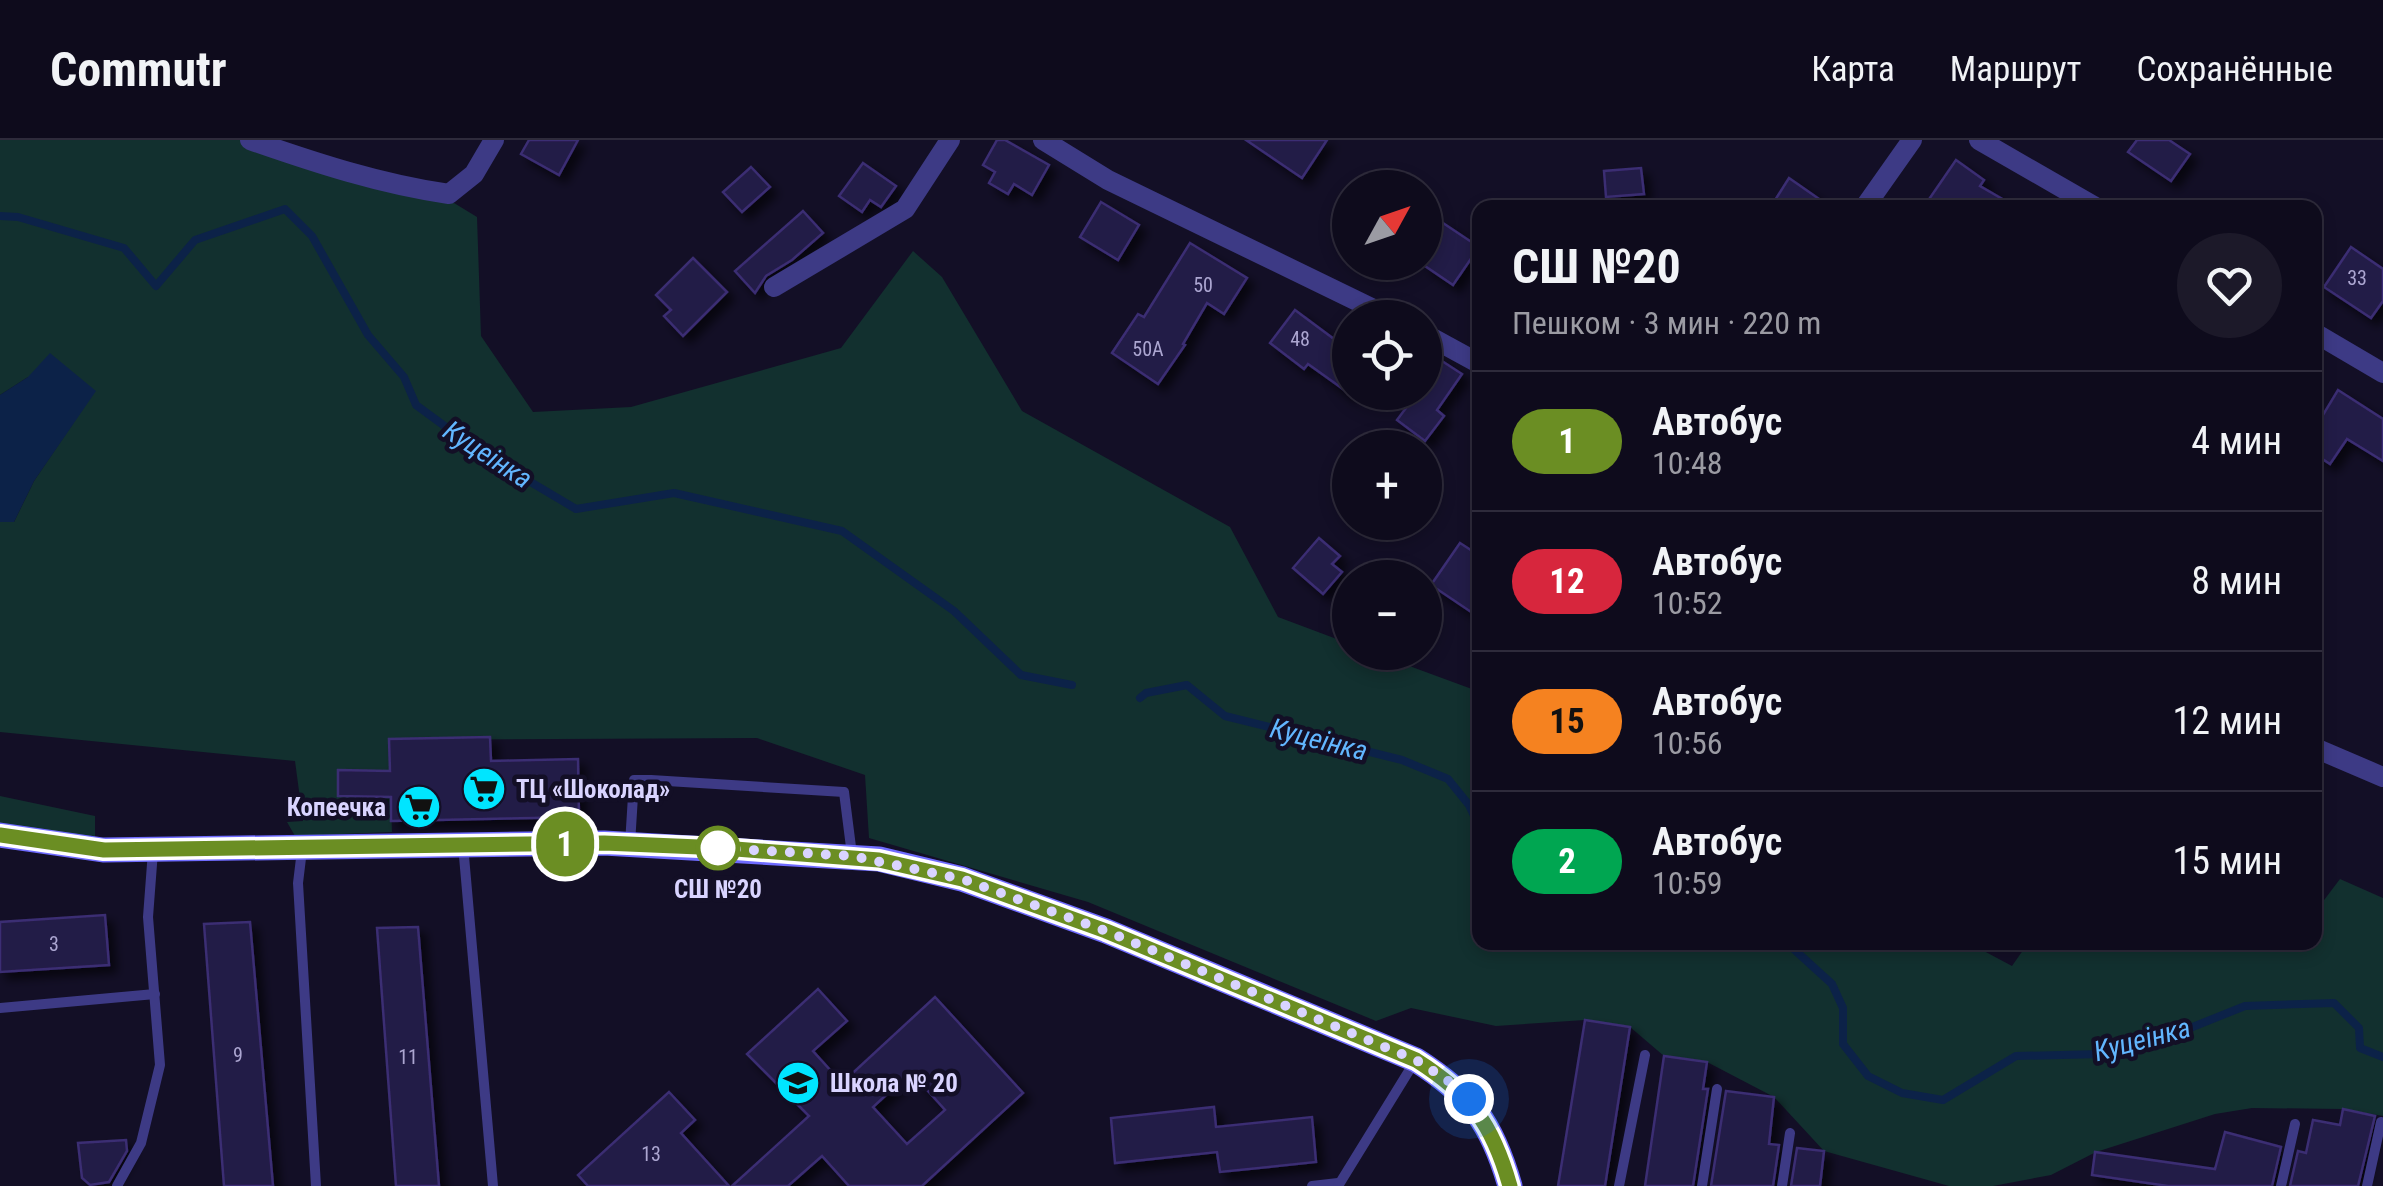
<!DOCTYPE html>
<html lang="ru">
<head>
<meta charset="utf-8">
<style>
  body { margin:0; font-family:"Roboto Condensed",sans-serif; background:#1c1929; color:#f1f3f6; height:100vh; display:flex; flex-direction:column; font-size:38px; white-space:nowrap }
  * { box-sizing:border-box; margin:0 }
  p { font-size:32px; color:#9b9ba3 }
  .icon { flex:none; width:55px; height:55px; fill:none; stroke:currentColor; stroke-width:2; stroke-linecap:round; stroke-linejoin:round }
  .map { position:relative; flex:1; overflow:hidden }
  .panel { position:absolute; left:1472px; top:60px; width:850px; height:750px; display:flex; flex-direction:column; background:#0e0b1c; border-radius:20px; box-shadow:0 5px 15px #0003,0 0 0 2px #2e2b3b }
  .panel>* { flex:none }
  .badge { padding:0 20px; border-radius:32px; font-size:35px; line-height:65px }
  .needle { width:65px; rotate:50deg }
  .buttons { position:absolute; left:1332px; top:30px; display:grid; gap:20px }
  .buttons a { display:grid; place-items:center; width:110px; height:110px; border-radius:50%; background:#0e0b1c; box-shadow:0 5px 15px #0003,0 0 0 2px #2e2b3b; font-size:50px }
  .you { position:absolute; width:50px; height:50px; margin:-25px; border:8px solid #fff; border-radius:50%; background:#1a73e8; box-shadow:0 0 0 15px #1a73e833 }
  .map>.badge { position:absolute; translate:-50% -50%; box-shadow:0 0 0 5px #fff }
  .round { display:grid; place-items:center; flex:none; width:105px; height:105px; border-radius:52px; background:#1c1929 }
  .overview { display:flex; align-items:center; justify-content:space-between; height:170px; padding:0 40px }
  h1 { font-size:48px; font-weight:700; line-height:75px }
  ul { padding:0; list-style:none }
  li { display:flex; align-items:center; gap:30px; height:140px; padding:0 40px; border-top:2px solid #2e2b3b }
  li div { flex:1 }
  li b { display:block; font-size:38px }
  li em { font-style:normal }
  li .badge { min-width:110px; font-weight:700; text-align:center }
  header { display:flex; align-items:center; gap:60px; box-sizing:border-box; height:140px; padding:0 50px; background:#0e0b1c; border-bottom:2px solid #2e2b3b }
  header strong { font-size:48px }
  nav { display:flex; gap:55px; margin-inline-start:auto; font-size:35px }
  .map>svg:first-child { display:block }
  .green { fill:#12302f }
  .water { fill:#0c2248 }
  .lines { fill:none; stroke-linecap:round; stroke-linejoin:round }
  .stream { stroke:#0c2248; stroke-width:8 }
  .building { fill:#241b47; stroke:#3b2d73; stroke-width:2.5; fill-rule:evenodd; filter:url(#shadow) }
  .lane { stroke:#3d3a85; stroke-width:10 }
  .street { stroke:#3d3a85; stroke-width:20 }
  .secondary { stroke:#6f6bff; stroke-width:25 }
  .line-casing { stroke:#fff; stroke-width:22 }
  .line { stroke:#6b8e23; stroke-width:15 }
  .walk { stroke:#d9d4ff; stroke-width:10; stroke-dasharray:0 18 }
  .stop-dot { fill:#fff; stroke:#6b8e23; stroke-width:5 }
  .labels { text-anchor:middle; stroke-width:9; stroke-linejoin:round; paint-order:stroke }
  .number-label { font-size:20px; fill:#aca6d1 }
  .poi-label { font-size:25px; font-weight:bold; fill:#d9d4ff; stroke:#130f26; text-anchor:start }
  .stop-label { font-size:25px; font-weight:bold; fill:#d9d4ff; stroke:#130f26 }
  .water-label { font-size:28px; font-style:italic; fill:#62b6ff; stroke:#130f26 }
</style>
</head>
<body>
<header>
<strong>Commutr</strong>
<nav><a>Карта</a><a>Маршрут</a><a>Сохранённые</a></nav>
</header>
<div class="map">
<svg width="2383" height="1046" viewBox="0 0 2383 1046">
  <defs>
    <filter id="shadow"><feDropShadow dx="7" dy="7" stdDeviation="5" flood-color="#0009"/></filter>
  </defs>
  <rect width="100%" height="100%" fill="#130f26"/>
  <g class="green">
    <path d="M 0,0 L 270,0 L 436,52 L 477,77 L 481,196 L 533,272 L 631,267 L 841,208 L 913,111 L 942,137 L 1022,271 L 1230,387 L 1278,477 L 1350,504 L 1350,512 L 1374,513 L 1480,552 L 1480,802 L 1967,802 L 2012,826 L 2028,803 L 2315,802 L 2315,772 L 2340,739 L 2383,758 L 2383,976 L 2343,969 L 2252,968 L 2215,974 L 2096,1012 L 2051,1035 L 1993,1046 L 1949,1046 L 1824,1011 L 1774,957 L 1707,922 L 1664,916 L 1630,887 L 1585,880 L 1496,886 L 1411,868 L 1376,881 L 1088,762 L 869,698 L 865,635 L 757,598 L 389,600 L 392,692 L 295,696 L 287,682 L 303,681 L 295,621 L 0,592 L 0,382 L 14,382 L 34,341 L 95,251 L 28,237 L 0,255 Z"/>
    <path d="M 0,656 L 95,676 L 95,698 L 0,683 Z"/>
  </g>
  <path class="water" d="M 50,213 L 96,251 L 34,341 L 14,382 L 0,382 L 0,255 L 28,237 Z"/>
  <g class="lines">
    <g class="stream">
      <path d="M 0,76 L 18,77 L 124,108 L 156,146 L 195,100 L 285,69 L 312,96 L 368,195 L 404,237 L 416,265 L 480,312 L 576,369 L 674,353 L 842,391 L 954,471 L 1021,535 L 1072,545"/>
      <path d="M 1140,558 L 1146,553 L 1187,545 L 1225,576 L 1402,620 L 1448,639 L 1469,665 L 1480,688"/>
      <path d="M 1786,802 L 1832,844 L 1843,868 L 1843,904 L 1868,936 L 1902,953 L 1943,960 L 2016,916 L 2102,914 L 2160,900 L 2245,866 L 2334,863 L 2359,888 L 2360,908 L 2383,917"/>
    </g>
  </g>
  <g class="building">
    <path d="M 529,0 L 578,0 L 559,35 L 521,14 Z"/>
    <path d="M 997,0 L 1005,0 L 1049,25 L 1032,55 L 1014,44 L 1008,54 L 989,43 L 995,32 L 983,25 Z"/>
    <path d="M 1246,0 L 1327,0 L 1302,38 Z"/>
    <path d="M 2137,0 L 2169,0 L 2190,14 L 2171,41 L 2128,12 Z"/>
    <path d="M 1956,20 L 1984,40 L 1980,46 L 2018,68 L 1923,68 Z"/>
    <path d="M 863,23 L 896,46 L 881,67 L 870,60 L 862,72 L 839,56 Z"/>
    <path d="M 751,27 L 770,47 L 742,72 L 723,52 Z"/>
    <path d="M 1641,28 L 1644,54 L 1606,57 L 1604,31 Z"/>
    <path d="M 1789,38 L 1832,68 L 1770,68 Z"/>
    <path d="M 1101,62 L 1139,85 L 1118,120 L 1080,97 Z"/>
    <path d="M 803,71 L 823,93 L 792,120 L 766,136 L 755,153 L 735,131 Z"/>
    <path d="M 1443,83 L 1479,107 L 1453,145 L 1425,126 L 1425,109 Z"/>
    <path d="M 1190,103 L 1247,138 L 1224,174 L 1207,163 L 1183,204 L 1185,205 L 1158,244 L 1112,213 L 1138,174 L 1144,177 Z"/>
    <path d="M 2351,107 L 2383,129 L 2383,161 L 2371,178 L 2324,147 Z"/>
    <path d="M 693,118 L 727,152 L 683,196 L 664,176 L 671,170 L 656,155 Z"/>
    <path d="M 1295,170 L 1350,211 L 1350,254 L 1308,224 L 1304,229 L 1270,203 Z"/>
    <path d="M 1425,210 L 1462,234 L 1437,270 L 1444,276 L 1425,301 L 1397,280 L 1418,252 L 1425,252 Z"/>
    <path d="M 2338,250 L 2383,279 L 2383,321 L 2347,299 L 2330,324 L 2315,314 L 2315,288 Z"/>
    <path d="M 1319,398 L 1340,416 L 1332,424 L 1342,432 L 1323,454 L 1293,428 Z"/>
    <path d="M 1460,403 L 1480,416 L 1480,478 L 1431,445 Z"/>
    <path d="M 490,597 L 491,621 L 578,619 L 579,677 L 391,681 L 391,657 L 338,656 L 338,630 L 390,631 L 389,599 Z"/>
    <path d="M 105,775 L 109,825 L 0,832 L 0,782 Z"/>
    <path d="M 250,782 L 273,1046 L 224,1046 L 204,784 Z"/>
    <path d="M 418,787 L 439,1046 L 396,1046 L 377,788 Z"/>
    <path d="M 818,849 L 847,881 L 813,911 L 842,943 L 935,857 L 1023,953 L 922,1046 L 849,1046 L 822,1016 L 788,1046 L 732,1046 L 809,976 L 747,914 ZM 911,932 L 945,970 L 907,1004 L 873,967 Z"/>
    <path d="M 1585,880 L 1630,887 L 1605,1046 L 1558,1046 Z"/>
    <path d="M 1664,916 L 1707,922 L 1703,949 L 1708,949 L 1693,1046 L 1645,1046 Z"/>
    <path d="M 1726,951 L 1774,957 L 1769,1004 L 1779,1005 L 1773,1046 L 1711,1046 Z"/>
    <path d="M 669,952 L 695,980 L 681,993 L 729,1046 L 588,1046 L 578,1035 Z"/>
    <path d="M 1214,967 L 1216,987 L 1312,977 L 1316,1022 L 1220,1032 L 1217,1012 L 1115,1023 L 1111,978 Z"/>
    <path d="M 2343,969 L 2375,976 L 2358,1046 L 2290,1046 L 2298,1011 L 2306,1013 L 2313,980 L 2340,985 Z"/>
    <path d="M 2225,992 L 2281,1007 L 2272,1046 L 2168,1046 L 2092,1035 L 2095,1012 L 2215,1029 Z"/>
    <path d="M 126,1000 L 127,1011 L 109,1042 L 90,1045 L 82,1038 L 78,1003 Z"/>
    <path d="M 1797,1008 L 1824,1011 L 1820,1046 L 1791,1046 Z"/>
  </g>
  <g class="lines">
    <g class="lane">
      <path d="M 630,704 L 634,640 L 651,640 L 844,652 L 852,715"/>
      <path d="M 463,705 L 493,1046"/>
      <path d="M 302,710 L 298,743 L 316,1046"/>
      <path d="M 0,868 L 155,854"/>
      <path d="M 117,1046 L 141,1003 L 160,925 L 148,777 L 153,711"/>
      <path d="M 1312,1046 L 1338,1043"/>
      <path d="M 1338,1046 L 1415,921"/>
      <path d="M 1619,1046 L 1645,915"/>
      <path d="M 1702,1046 L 1717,949"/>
      <path d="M 1782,1046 L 1790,993"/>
      <path d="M 2281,1046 L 2295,984"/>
      <path d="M 2367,1046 L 2381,982"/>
    </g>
    <g class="street">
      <path d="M 250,0 C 316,23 380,44 449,54 L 474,34 L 494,0"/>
      <path d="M 1043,0 L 1108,40 L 1392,178"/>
      <path d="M 1979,0 L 2097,68"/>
      <path d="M 1864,68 L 1912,0"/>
      <path d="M 774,147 L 905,69 L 950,0"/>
      <path d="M 2315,193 L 2383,233"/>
      <path d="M 1425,194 L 1480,224"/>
      <path d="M 2315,608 L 2383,637"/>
    </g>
    <path class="secondary" d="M 0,695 L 103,710 L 604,703 L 879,719 L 962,739 L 1106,791 L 1416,920 C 1471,955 1492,983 1510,1046"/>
  </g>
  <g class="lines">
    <g class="line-casing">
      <path id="line" d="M 0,695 L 104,710 L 604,703 L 723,708 L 879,720 L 962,739 L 1106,791 L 1416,920 C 1471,955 1492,983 1510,1046"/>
    </g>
    <use href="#line" class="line"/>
    <path class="walk" d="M 718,708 L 852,716 L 962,739 L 1106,791 L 1416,920 L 1447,940 L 1469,959"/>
  </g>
  <defs>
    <g id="supermarket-disc" transform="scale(2.25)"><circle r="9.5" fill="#00e5ff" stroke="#130f26"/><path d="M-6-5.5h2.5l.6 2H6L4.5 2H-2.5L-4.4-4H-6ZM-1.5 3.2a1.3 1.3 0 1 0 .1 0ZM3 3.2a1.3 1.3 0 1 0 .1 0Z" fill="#111"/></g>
    <g id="school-disc" transform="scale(2.25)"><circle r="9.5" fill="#00e5ff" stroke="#130f26"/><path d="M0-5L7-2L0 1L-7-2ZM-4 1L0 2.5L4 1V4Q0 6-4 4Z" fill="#111"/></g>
  </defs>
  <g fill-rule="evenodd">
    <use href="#supermarket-disc" x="484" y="649"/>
    <use href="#supermarket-disc" x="419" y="667"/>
    <use href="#school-disc" x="798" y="943"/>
  </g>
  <circle class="stop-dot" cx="718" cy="708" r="20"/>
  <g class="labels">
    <g class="number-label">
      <text x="2357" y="145">33</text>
      <text x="1203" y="152">50</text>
      <text x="1300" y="206">48</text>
      <text x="1148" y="216">50А</text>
      <text x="54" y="811">3</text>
      <text x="238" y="922">9</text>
      <text x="408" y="924">11</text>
      <text x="651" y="1021">13</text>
    </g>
    <g class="poi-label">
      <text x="516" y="658">ТЦ «Шоколад»</text>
      <text x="386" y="676" text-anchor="end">Копеечка</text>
      <text x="830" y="952">Школа № 20</text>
    </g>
    <g class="stop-label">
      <text x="718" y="758">СШ №20</text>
    </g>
    <g class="water-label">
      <text transform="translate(488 314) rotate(33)" y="10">Куцеінка</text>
      <text transform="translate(1319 599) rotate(14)" y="10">Куцеінка</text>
      <text transform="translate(2142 899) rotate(-15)" y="10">Куцеінка</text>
    </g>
  </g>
</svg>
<div class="buttons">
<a><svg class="needle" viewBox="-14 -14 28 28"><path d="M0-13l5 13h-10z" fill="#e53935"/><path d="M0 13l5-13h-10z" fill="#9b9ba3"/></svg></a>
<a><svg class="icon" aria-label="locate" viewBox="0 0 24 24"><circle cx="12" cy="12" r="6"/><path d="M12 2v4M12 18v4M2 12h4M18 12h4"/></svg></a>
<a>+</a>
<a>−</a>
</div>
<div class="you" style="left:1469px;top:959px"></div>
<b class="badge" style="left:565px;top:704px;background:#6b8e23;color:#fff">1</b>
<section class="panel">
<div class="overview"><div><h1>СШ №20</h1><p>Пешком · 3 мин · 220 m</p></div><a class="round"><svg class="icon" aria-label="heart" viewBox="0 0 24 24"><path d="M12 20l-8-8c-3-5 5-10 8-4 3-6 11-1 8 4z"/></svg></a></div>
<ul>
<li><span class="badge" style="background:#6b8e23;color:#fff">1</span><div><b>Автобус</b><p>10:48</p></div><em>4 мин</em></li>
<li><span class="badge" style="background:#d7263d;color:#fff">12</span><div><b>Автобус</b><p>10:52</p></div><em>8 мин</em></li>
<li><span class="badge" style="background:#f58220;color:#111">15</span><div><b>Автобус</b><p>10:56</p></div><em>12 мин</em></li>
<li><span class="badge" style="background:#00a651;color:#fff">2</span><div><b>Автобус</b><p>10:59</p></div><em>15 мин</em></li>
</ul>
</section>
</div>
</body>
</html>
